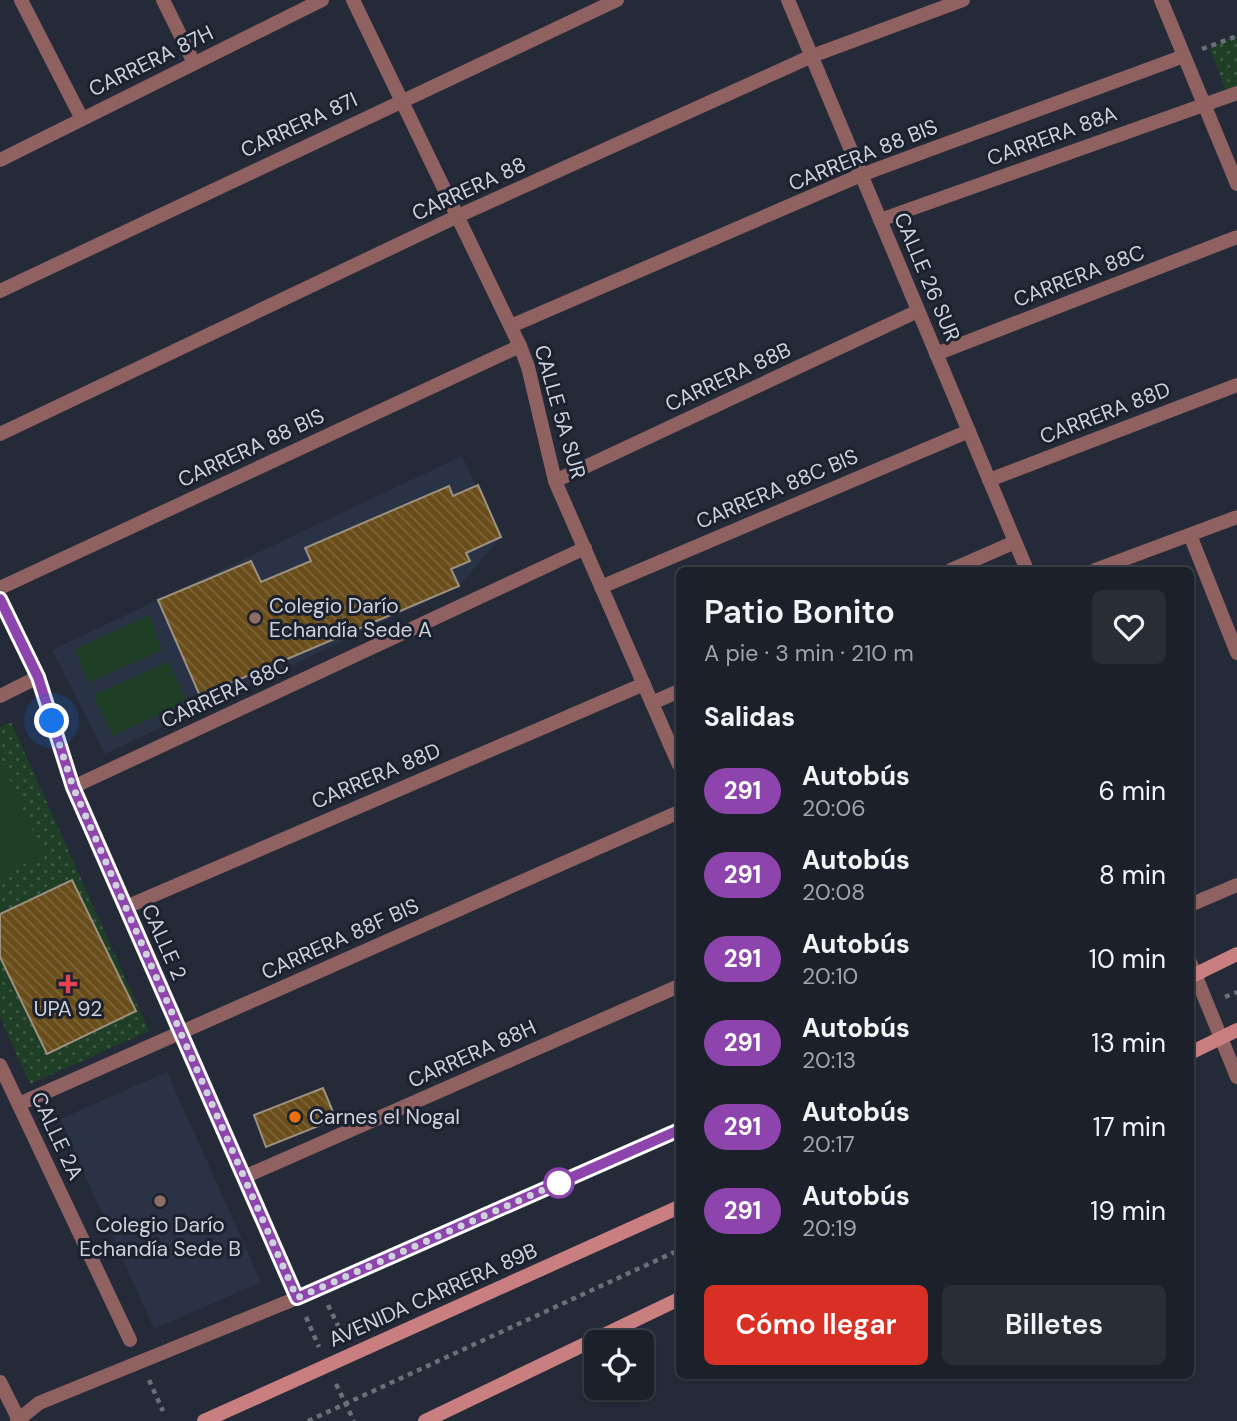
<!DOCTYPE html>
<html lang="es">
<head>
<meta charset="utf-8">
<style>
  body { margin:0; font-family:"DM Sans",sans-serif; background:#282d36; color:#f1f3f6; height:100vh; display:flex; flex-direction:column; font-size:26px; white-space:nowrap }
  * { box-sizing:border-box; margin:0 }
  p { font-size:23px; color:#a0a3a8 }
  .icon { flex:none; width:38px; height:38px; fill:none; stroke:currentColor; stroke-width:2; stroke-linecap:round; stroke-linejoin:round }
  .map { position:relative; flex:1; overflow:hidden }
  .details { position:absolute; left:676px; top:567px; width:518px; height:812px; display:flex; flex-direction:column; background:#1b202a; border-radius:10px; box-shadow:0 2px 5px #0004,0 0 0 2px #393e47 }
  .details>* { flex:none }
  .badge { padding:0 14px; border-radius:23px; font-size:24px; line-height:46px }
  .buttons { position:absolute; left:584px; top:1330px; display:grid; gap:14px }
  .buttons a { display:grid; place-items:center; width:70px; height:70px; border-radius:10px; background:#1b202a; box-shadow:0 2px 5px #0004,0 0 0 2px #393e47; font-size:35px }
  .you { position:absolute; width:35px; height:35px; margin:-18px; border:5px solid #fff; border-radius:50%; background:#1a73e8; box-shadow:0 0 0 10px #1a73e833 }
  .map>.badge { position:absolute; translate:-50% -50%; box-shadow:0 0 0 4px #fff }
  h2 { padding:0 28px; font-size:26px; line-height:63px }
  .round { display:grid; place-items:center; flex:none; width:74px; height:74px; border-radius:10px; background:#282d36 }
  .headline { display:flex; align-items:center; justify-content:space-between; height:119px; padding:0 28px }
  h1 { font-size:33px; font-weight:600; line-height:52px }
  .cta { display:flex; gap:14px; margin-top:auto; padding:14px 28px }
  .cta a { flex:1; height:80px; border-radius:10px; background:#d93025; color:#fff; font-size:28px; font-weight:600; line-height:80px; text-align:center }
  .cta a+a { background:#282d36; color:#f1f3f6 }
  ul { padding:0; list-style:none }
  li { display:flex; align-items:center; gap:21px; height:84px; padding:0 28px }
  li div { flex:1 }
  li b { display:block; font-size:26px }
  li em { font-style:normal }
  li .badge { min-width:77px; font-weight:700; text-align:center }
  .map>svg:first-child { display:block }
  .built { fill:#2a3346 }
  .park { fill:url(#park-dots) }
  .pitch { fill:#1e3f25 }
  .building { fill:url(#building-back-hatch); stroke:#9c9180; stroke-width:2 }
  .lines { fill:none; stroke-linecap:round; stroke-linejoin:round }
  .path { stroke:#6a6f7b; stroke-width:4.5; stroke-dasharray:5 5; stroke-linecap:butt }
  .minor { stroke:#906161; stroke-width:14 }
  .tertiary { stroke:#906161; stroke-width:14 }
  .secondary { stroke:#c97f7f; stroke-width:14 }
  .line-casing { stroke:#fff; stroke-width:16 }
  .line { stroke:#8e44ad; stroke-width:10 }
  .walk { stroke:#cdd2db; stroke-width:7; stroke-dasharray:0 12.6 }
  .education-dot { fill:#8d6e63; stroke:#1b212e; stroke-width:2.5 }
  .health-dot { fill:#e0444e; stroke:#1b212e; stroke-width:2.5 }
  .food-dot { fill:#e8710a; stroke:#1b212e; stroke-width:2.5 }
  .stop-dot { fill:#fff; stroke:#8e44ad; stroke-width:3.5 }
  .labels { text-anchor:middle; stroke-width:6; stroke-linejoin:round; paint-order:stroke }
  .street-label { font-size:21px; fill:#cdd2db; stroke:#1b212e }
  .poi-label { font-size:21px; fill:#cdd2db; stroke:#1b212e; text-anchor:start }
</style>
</head>
<body>
<div class="map">
<svg width="1237" height="1421" viewBox="0 0 1237 1421">
  <defs>
    <pattern id="park-dots" width="8" height="8" patternUnits="userSpaceOnUse" patternTransform="scale(1.75)"><rect width="8" height="8" fill="#1e3f25"/><path d="M2 2h.1M6 6h.1" fill="none" stroke="#3e5a44" stroke-width="1.8" stroke-linecap="round"/></pattern>
    <pattern id="building-back-hatch" width="6" height="6" patternUnits="userSpaceOnUse" patternTransform="scale(1.75)"><rect width="6" height="6" fill="#694d1a"/><path d="M-1 5l2 2M0 0l6 6M5-1l2 2" fill="none" stroke="#7d663b"/></pattern>
  </defs>
  <rect width="100%" height="100%" fill="#242a38"/>
  <g class="built">
    <path d="M 462,456 L 501,537 L 459,586 L 105,754 L 52,650 Z"/>
    <path d="M 167,1072 L 261,1282 L 154,1329 L 60,1119 Z"/>
  </g>
  <g class="park">
    <path d="M 1237,36 L 1237,93 L 1228,96 L 1209,47 Z"/>
    <path d="M 11,722 L 149,1031 L 30,1084 L 0,1017 L 0,727 Z"/>
  </g>
  <g class="pitch">
    <path d="M 150,615 L 162,650 L 88,683 L 75,649 Z"/>
    <path d="M 168,662 L 187,701 L 113,736 L 93,695 Z"/>
    <path d="M 0,758 L 43,854 L 0,877 Z"/>
  </g>
  <g class="building">
    <path d="M 478,485 L 501,537 L 466,553 L 470,561 L 451,569 L 459,586 L 200,696 L 158,600 L 251,561 L 261,582 L 311,561 L 305,548 L 449,486 L 453,496 Z"/>
    <path d="M 72,880 L 136,1011 L 47,1054 L 0,957 L 0,914 Z"/>
    <path d="M 323,1088 L 336,1119 L 266,1147 L 254,1115 Z"/>
  </g>
  <g class="lines">
    <g class="path">
      <path d="M 1202,49 L 1237,36"/>
      <path d="M 1225,997 L 1237,992"/>
      <path d="M 328,1305 L 344,1338"/>
      <path d="M 306,1317 L 319,1347"/>
      <path d="M 149,1380 L 163,1411"/>
      <path d="M 336,1384 L 354,1421"/>
      <path d="M 308,1421 L 679,1250"/>
    </g>
    <g class="minor">
      <path d="M 21,0 L 82,119"/>
      <path d="M 163,0 L 194,63"/>
      <path d="M 353,0 L 520,346 L 528,367 L 555,481 L 679,765"/>
      <path d="M 1161,0 L 1237,184"/>
      <path d="M 0,160 L 322,0"/>
      <path d="M 880,220 L 1237,93"/>
      <path d="M 0,291 L 617,0"/>
      <path d="M 511,326 L 861,175 L 1184,56"/>
      <path d="M 936,354 L 1237,237"/>
      <path d="M 0,434 L 458,216 L 812,56 L 963,0"/>
      <path d="M 989,480 L 1237,385"/>
      <path d="M 555,481 L 918,311"/>
      <path d="M 1190,535 L 1237,653"/>
      <path d="M 951,570 L 1015,542"/>
      <path d="M 1095,570 L 1237,517"/>
      <path d="M 601,587 L 969,431"/>
      <path d="M 0,588 L 520,346"/>
      <path d="M 0,599 L 38,677 L 73,787 L 297,1298"/>
      <path d="M 0,696 L 38,677"/>
      <path d="M 652,703 L 679,691"/>
      <path d="M 73,787 L 585,548"/>
      <path d="M 1190,905 L 1237,885"/>
      <path d="M 126,907 L 644,684"/>
      <path d="M 0,1065 L 130,1340"/>
      <path d="M 19,1104 L 679,812"/>
      <path d="M 244,1177 L 679,986"/>
      <path d="M 0,1382 L 19,1420"/>
      <path d="M 17,1421 L 39,1403 L 297,1298 L 679,1130"/>
    </g>
    <g class="tertiary">
      <path d="M 788,0 L 1027,570"/>
      <path d="M 1190,962 L 1237,1077"/>
    </g>
    <g class="secondary">
      <path d="M 1190,977 L 1237,954"/>
      <path d="M 1190,1053 L 1237,1030"/>
      <path d="M 204,1421 L 679,1207"/>
      <path d="M 425,1421 L 679,1299"/>
    </g>
  </g>
  <g class="lines">
    <g class="line-casing">
      <path id="line" d="M 0,599 L 38,677 L 73,787 L 297,1298 L 679,1130"/>
    </g>
    <use href="#line" class="line"/>
    <path class="walk" d="M 52,721 L 73,787 L 297,1298 L 559,1183"/>
  </g>
  <g class="education-dot">
    <circle cx="255" cy="618" r="7"/>
    <circle cx="160" cy="1201" r="7"/>
  </g>
  <path class="health-dot" d="M64.5 973.5h7v7h7v7h-7v7h-7v-7h-7v-7h7z"/>
  <circle class="food-dot" cx="295" cy="1117" r="7"/>
  <circle class="stop-dot" cx="559" cy="1183" r="14"/>
  <g class="labels">
    <g class="street-label">
      <text transform="translate(151 61) rotate(-26)" y="7">CARRERA 87H</text>
      <text transform="translate(299 125) rotate(-25)" y="7">CARRERA 87I</text>
      <text transform="translate(1052 136) rotate(-20)" y="7">CARRERA 88A</text>
      <text transform="translate(863 155) rotate(-22)" y="7">CARRERA 88 BIS</text>
      <text transform="translate(469 189) rotate(-25)" y="7">CARRERA 88</text>
      <text transform="translate(1079 276) rotate(-21)" y="7">CARRERA 88C</text>
      <text transform="translate(927 277) rotate(67)" y="7">CALLE 26 SUR</text>
      <text transform="translate(728 377) rotate(-25)" y="7">CARRERA 88B</text>
      <text transform="translate(560 412) rotate(74)" y="7">CALLE 5A SUR</text>
      <text transform="translate(1105 413) rotate(-21)" y="7">CARRERA 88D</text>
      <text transform="translate(251 448) rotate(-25)" y="7">CARRERA 88 BIS</text>
      <text transform="translate(777 489) rotate(-23)" y="7">CARRERA 88C BIS</text>
      <text transform="translate(225 693) rotate(-25)" y="7">CARRERA 88C</text>
      <text transform="translate(376 776) rotate(-23)" y="7">CARRERA 88D</text>
      <text transform="translate(340 939) rotate(-24)" y="7">CARRERA 88F BIS</text>
      <text transform="translate(164 942) rotate(66)" y="7">CALLE 2</text>
      <text transform="translate(472 1054) rotate(-24)" y="7">CARRERA 88H</text>
      <text transform="translate(57 1136) rotate(65)" y="7">CALLE 2A</text>
      <text transform="translate(433 1295) rotate(-24)" y="7">AVENIDA CARRERA 89B</text>
    </g>
    <g class="poi-label">
      <text x="269" y="613">Colegio Darío<tspan x="269" dy="24">Echandía Sede A</tspan></text>
      <text x="68" y="1016" text-anchor="middle">UPA 92</text>
      <text x="309" y="1124">Carnes el Nogal</text>
      <text x="160" y="1232" text-anchor="middle">Colegio Darío<tspan x="160" dy="24">Echandía Sede B</tspan></text>
    </g>
  </g>
</svg>
<div class="buttons">
<a><svg class="icon" aria-label="locate" viewBox="0 0 24 24"><circle cx="12" cy="12" r="6"/><path d="M12 2v4M12 18v4M2 12h4M18 12h4"/></svg></a>
</div>
<div class="you" style="left:52px;top:721px"></div>
<section class="details">
<div class="headline"><div><h1>Patio Bonito</h1><p>A pie · 3 min · 210 m</p></div><a class="round"><svg class="icon" aria-label="heart" viewBox="0 0 24 24"><path d="M12 20l-8-8c-3-5 5-10 8-4 3-6 11-1 8 4z"/></svg></a></div>
<h2>Salidas</h2>
<ul>
<li><span class="badge" style="background:#8e44ad;color:#fff">291</span><div><b>Autobús</b><p>20:06</p></div><em>6 min</em></li>
<li><span class="badge" style="background:#8e44ad;color:#fff">291</span><div><b>Autobús</b><p>20:08</p></div><em>8 min</em></li>
<li><span class="badge" style="background:#8e44ad;color:#fff">291</span><div><b>Autobús</b><p>20:10</p></div><em>10 min</em></li>
<li><span class="badge" style="background:#8e44ad;color:#fff">291</span><div><b>Autobús</b><p>20:13</p></div><em>13 min</em></li>
<li><span class="badge" style="background:#8e44ad;color:#fff">291</span><div><b>Autobús</b><p>20:17</p></div><em>17 min</em></li>
<li><span class="badge" style="background:#8e44ad;color:#fff">291</span><div><b>Autobús</b><p>20:19</p></div><em>19 min</em></li>
</ul>
<div class="cta"><a>Cómo llegar</a><a>Billetes</a></div>
</section>
</div>
</body>
</html>
